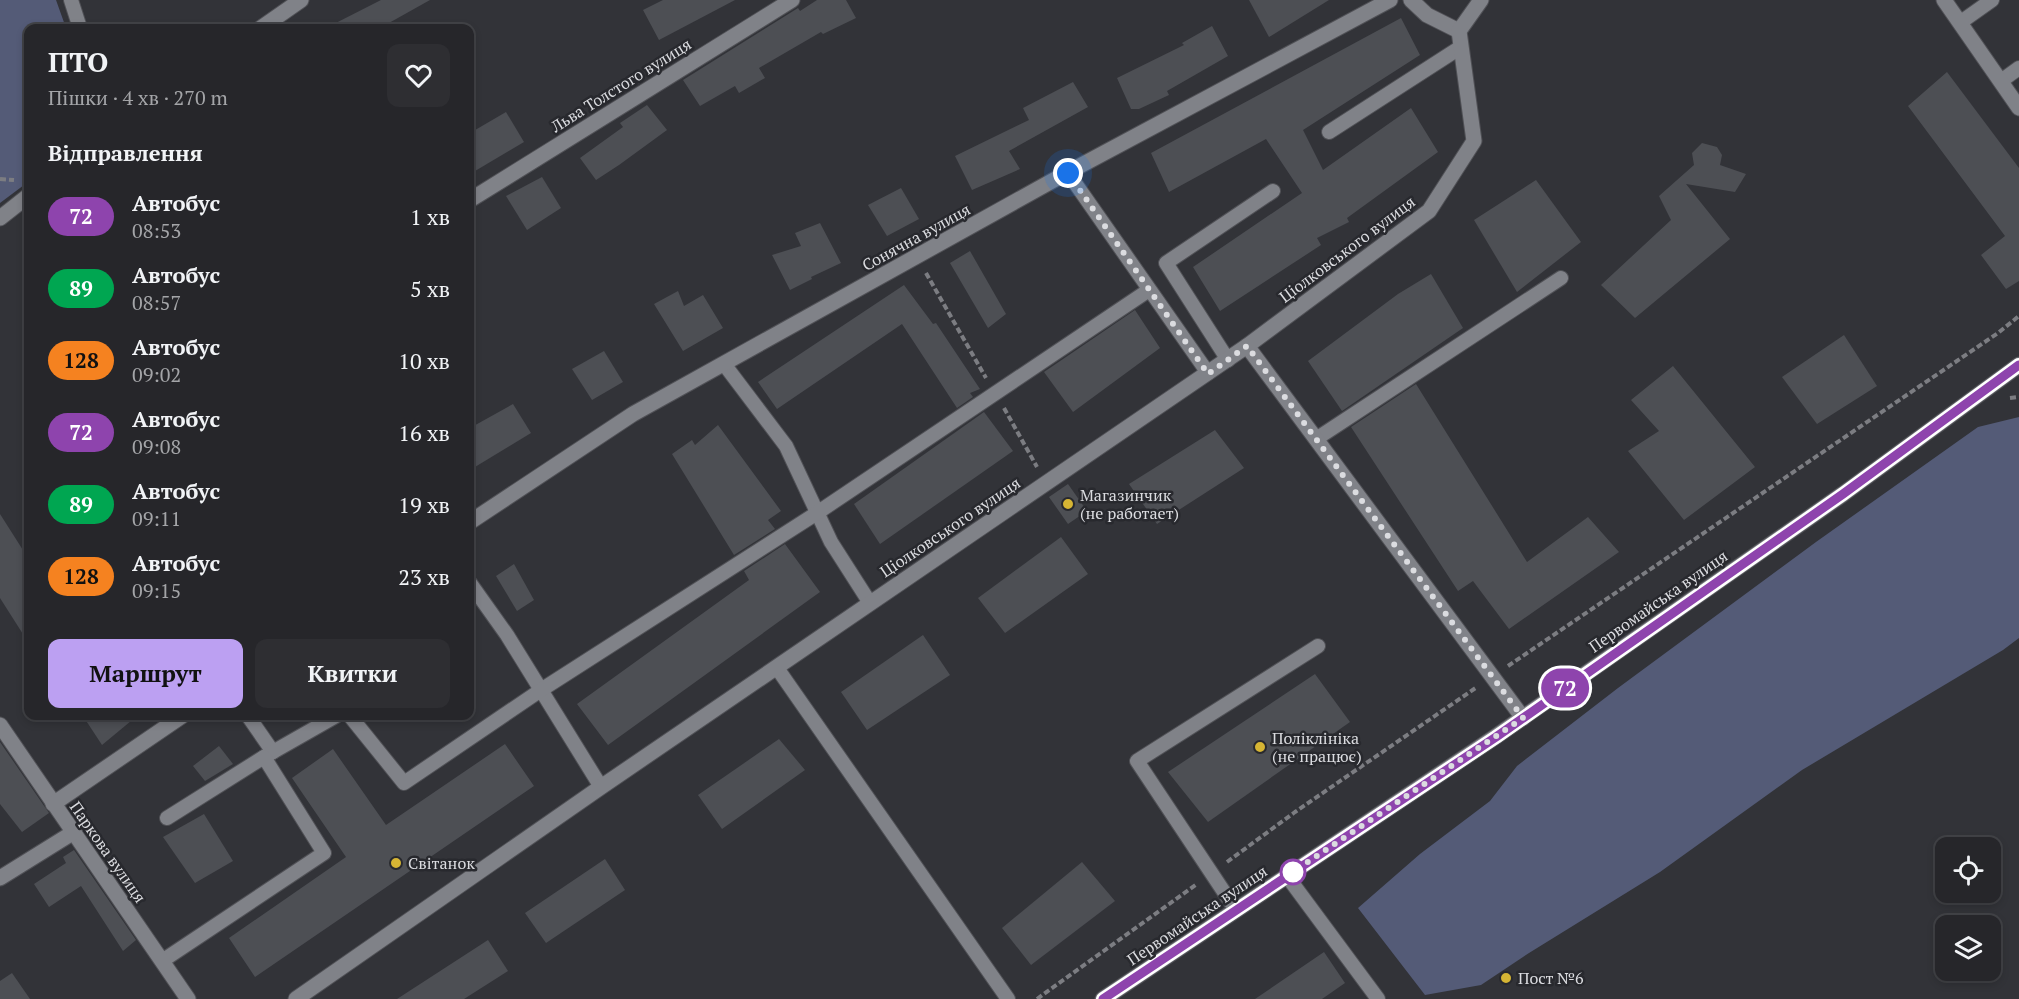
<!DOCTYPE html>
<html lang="uk">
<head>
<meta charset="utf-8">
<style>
  body { margin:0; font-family:"PT Serif",serif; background:#2e2e32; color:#f1f3f6; height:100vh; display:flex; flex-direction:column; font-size:22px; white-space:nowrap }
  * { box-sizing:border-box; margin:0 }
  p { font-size:20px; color:#a4a5a8 }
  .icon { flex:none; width:33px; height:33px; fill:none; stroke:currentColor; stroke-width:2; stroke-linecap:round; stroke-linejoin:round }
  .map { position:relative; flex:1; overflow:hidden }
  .drawer { position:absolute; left:24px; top:24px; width:450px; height:696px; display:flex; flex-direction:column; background:#26262a; border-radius:12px; box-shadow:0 3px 9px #0003,0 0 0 2px #424347 }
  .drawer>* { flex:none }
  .badge { padding:0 12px; border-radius:20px; font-size:21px; line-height:39px }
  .controls { position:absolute; left:1935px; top:837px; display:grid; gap:12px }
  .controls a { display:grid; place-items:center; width:66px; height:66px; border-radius:12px; background:#26262a; box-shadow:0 3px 9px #0003,0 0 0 2px #424347; font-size:30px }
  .you { position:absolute; width:30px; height:30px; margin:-15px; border:4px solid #fff; border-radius:50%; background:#1a73e8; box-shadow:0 0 0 9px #1a73e833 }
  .map>.badge { position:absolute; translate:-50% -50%; box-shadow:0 0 0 3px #fff }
  h2 { padding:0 24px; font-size:22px; line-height:54px }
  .round { display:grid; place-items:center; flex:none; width:63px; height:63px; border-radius:12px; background:#2e2e32 }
  .overview { display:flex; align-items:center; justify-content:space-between; height:102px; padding:0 24px }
  h1 { font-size:28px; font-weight:700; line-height:45px }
  .cta { display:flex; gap:12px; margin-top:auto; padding:12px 24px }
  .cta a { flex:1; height:69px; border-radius:12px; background:#bca0f2; color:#111; font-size:24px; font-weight:700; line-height:69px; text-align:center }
  .cta a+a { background:#2e2e32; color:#f1f3f6 }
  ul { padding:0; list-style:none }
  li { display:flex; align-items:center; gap:18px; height:72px; padding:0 24px }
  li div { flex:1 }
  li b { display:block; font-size:22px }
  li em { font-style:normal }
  li .badge { min-width:66px; font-weight:700; text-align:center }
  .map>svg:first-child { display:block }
  .green { fill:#545b77 }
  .building { fill:#4d4f54 }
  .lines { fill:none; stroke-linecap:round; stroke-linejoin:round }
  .lane-casing { stroke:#505156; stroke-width:16 }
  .street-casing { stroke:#505156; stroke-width:17 }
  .secondary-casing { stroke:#505156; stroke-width:17 }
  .path { stroke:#7c7d82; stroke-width:4; stroke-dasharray:6 3; stroke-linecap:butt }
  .lane { stroke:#808288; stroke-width:14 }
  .street { stroke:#808288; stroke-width:15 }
  .secondary { stroke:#808288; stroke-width:15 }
  .line-casing { stroke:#fff; stroke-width:14 }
  .line { stroke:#8e44ad; stroke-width:9 }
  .walk { stroke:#dbdce0; stroke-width:6; stroke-dasharray:0 10.8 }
  .poi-dot { fill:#d6b534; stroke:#28292e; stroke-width:2 }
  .stop-dot { fill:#fff; stroke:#8e44ad; stroke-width:3 }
  .labels { text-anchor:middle; stroke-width:5; stroke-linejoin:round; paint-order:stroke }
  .street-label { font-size:16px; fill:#dbdce0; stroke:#28292e }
  .poi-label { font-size:16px; fill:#dbdce0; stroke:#28292e; text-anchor:start }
</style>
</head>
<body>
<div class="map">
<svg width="2019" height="999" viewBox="0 0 2019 999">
  <rect width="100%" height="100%" fill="#323338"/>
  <g class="green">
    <path d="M 0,0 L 56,0 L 66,28 L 28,28 L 28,182 L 0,203 Z"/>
    <path d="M 2019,417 L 2019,638 L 2003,650 L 1802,770 L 1660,872 L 1529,953 L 1481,985 L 1425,995 L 1358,908 L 1420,854 L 1490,801 L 1517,766 L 1618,688 L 1816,542 L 1978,427 Z"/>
  </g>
  <g class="building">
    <path d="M 381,0 L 430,0 L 380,28 L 326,28 Z"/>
    <path d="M 663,0 L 735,0 L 659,40 L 643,10 Z"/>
    <path d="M 817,0 L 846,0 L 856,18 L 823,34 L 821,32 L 759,68 L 765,78 L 739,93 L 735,86 L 700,106 L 683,80 L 798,8 L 800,11 Z"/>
    <path d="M 1249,0 L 1329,0 L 1269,37 Z"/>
    <path d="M 1401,18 L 1420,55 L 1303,130 L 1323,170 L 1411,108 L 1438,152 L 1347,218 L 1349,222 L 1317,238 L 1321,245 L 1220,311 L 1193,267 L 1302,193 L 1266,139 L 1169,192 L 1151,153 Z"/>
    <path d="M 1212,26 L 1228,56 L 1167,91 L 1169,95 L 1139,109 L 1131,109 L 1117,78 L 1184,45 L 1182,43 Z"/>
    <path d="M 1947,72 L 2019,168 L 2019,281 L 2006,289 L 1981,255 L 2005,236 L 1908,106 Z"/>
    <path d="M 1073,82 L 1088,107 L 1009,151 L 1020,169 L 972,190 L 955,156 L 1029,120 L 1023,108 Z"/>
    <path d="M 647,105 L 667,130 L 619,165 L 596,180 L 580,158 L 623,127 L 620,123 Z"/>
    <path d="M 506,112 L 524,142 L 470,174 L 470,133 Z"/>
    <path d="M 1702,143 L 1717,147 L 1722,155 L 1720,165 L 1746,174 L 1735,192 L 1686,184 L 1730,239 L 1635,318 L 1601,285 L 1671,220 L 1659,196 L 1694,165 L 1692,153 Z"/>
    <path d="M 542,177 L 561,208 L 527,230 L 506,196 Z"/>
    <path d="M 1536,180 L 1581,242 L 1517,292 L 1474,220 Z"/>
    <path d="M 901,188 L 919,219 L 887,236 L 868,205 Z"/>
    <path d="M 820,223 L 841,263 L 811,277 L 812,279 L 790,290 L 772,255 L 801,246 L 795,233 Z"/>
    <path d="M 970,251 L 1006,314 L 988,328 L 950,263 Z"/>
    <path d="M 1431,274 L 1463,328 L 1342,411 L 1308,361 L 1398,294 Z"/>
    <path d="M 904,285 L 933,324 L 936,323 L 980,389 L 970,393 L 973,397 L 957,408 L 902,324 L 777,409 L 758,382 Z"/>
    <path d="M 678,291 L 684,306 L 703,295 L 723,328 L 683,351 L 654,304 Z"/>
    <path d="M 1135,310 L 1160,348 L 1073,412 L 1044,372 Z"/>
    <path d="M 1844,335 L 1877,386 L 1817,424 L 1782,377 Z"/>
    <path d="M 604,351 L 623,382 L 592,400 L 572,369 Z"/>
    <path d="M 1673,366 L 1755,467 L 1684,520 L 1628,451 L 1659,431 L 1631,400 Z"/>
    <path d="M 1416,384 L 1527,562 L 1588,517 L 1619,552 L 1509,629 L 1473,581 L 1458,591 L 1351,427 Z"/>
    <path d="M 513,404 L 531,433 L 470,470 L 470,428 Z"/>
    <path d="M 984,412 L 1013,451 L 880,544 L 854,504 Z"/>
    <path d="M 718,425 L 781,511 L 768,520 L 775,529 L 734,555 L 672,454 L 692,440 L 695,445 Z"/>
    <path d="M 1215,430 L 1244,468 L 1157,524 L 1129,484 Z"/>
    <path d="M 1068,484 L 1087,511 L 1068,524 L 1049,497 Z"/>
    <path d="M 0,514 L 28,558 L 28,642 L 0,598 Z"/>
    <path d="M 1061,537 L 1088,574 L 1005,633 L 978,598 Z"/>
    <path d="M 785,544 L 820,592 L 608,745 L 577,704 L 749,580 L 744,571 Z"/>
    <path d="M 514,564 L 534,600 L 517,611 L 496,576 Z"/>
    <path d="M 923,635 L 950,675 L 867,730 L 841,692 Z"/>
    <path d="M 1315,674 L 1350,722 L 1208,822 L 1168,772 Z"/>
    <path d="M 83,716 L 137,716 L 102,745 Z"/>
    <path d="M 779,739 L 805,770 L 722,829 L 698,795 Z"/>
    <path d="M 0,742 L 49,813 L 22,832 L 0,804 Z"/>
    <path d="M 505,744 L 534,786 L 255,977 L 229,938 L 346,857 L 292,778 L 333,749 L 386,825 Z"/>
    <path d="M 219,746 L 233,764 L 205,781 L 193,766 Z"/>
    <path d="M 204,814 L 233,861 L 195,883 L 163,837 Z"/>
    <path d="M 74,850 L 136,940 L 123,951 L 81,886 L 49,907 L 34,884 L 66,863 L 63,857 Z"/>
    <path d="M 605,859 L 625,890 L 546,943 L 525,913 Z"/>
    <path d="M 1082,862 L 1115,901 L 1031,965 L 1002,928 Z"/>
    <path d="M 488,940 L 508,971 L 464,999 L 397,999 Z"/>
    <path d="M 1324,952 L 1345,983 L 1322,999 L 1255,999 Z"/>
    <path d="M 12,973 L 30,999 L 0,999 L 0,981 Z"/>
  </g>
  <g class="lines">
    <g class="lane-casing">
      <g id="lane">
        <path d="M 71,0 L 80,28"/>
        <path d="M 1961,22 L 1992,0"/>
        <path d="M 2001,81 L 2019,68"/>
        <path d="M 1329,132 L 1461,47"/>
        <path d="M 1068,173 L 1208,373"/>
        <path d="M 1228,360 L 1166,263 L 1273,191"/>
        <path d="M 724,364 L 786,446 L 831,542 L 870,603"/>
        <path d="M 1316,439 L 1561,278"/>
        <path d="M 470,583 L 507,635 L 601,787"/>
        <path d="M 777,668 L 1008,999"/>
        <path d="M 248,716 L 273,752"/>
        <path d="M 350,716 L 404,783 L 541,690 L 817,513 L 1149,290"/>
        <path d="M 264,757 L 336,716"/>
        <path d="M 1287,876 L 1378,999"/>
        <path d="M 1236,910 L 1137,761 L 1318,646"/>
        <path d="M 162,961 L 324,853 L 264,757 L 167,818"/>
      </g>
    </g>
    <g class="street-casing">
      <g id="street">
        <path d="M 1411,0 L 1427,15 L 1459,31"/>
        <path d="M 1944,0 L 2019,108"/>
        <path d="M 261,28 L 301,0"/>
        <path d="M 470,200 L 792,0"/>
        <path d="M 0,218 L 28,196"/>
        <path d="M 1247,346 L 1523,718"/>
        <path d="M 470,522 L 633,414 L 1061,176 L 1390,0"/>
        <path d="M 0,725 L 188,999"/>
        <path d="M 53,804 L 182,716"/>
        <path d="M 0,878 L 74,832"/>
        <path d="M 296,999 L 601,787 L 1247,346 L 1429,211 L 1474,141 L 1459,31 L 1481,0"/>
      </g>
    </g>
    <g class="secondary-casing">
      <path id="secondary" d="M 1103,999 L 1495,737 L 1843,494 L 2019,365"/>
    </g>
    <g class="path">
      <path d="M 0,179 L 14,180"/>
      <path d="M 926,273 L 986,378"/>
      <path d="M 2010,398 L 2019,397"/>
      <path d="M 1004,408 L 1037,467"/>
      <path d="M 1508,666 L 1998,333 L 2019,316"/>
      <path d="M 1227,862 L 1295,812 L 1477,687"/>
      <path d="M 1037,999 L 1197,884"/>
    </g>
    <use href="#lane" class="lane"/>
    <use href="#street" class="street"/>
    <use href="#secondary" class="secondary"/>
  </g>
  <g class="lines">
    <g class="line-casing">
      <path id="line" d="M 1103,999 L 1496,737 L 1843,494 L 2019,365"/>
    </g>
    <use href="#line" class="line"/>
    <path class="walk" d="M 1068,173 L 1208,374 L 1247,346 L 1523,718 L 1293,872"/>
  </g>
  <g class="poi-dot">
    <circle cx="1068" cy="504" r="6"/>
    <circle cx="1260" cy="747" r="6"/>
    <circle cx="396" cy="863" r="6"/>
    <circle cx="1506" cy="978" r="6"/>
  </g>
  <circle class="stop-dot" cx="1293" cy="872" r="12"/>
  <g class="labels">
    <g class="street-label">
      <text transform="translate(621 85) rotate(-32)" y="6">Льва Толстого вулиця</text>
      <text transform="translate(916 237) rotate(-29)" y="6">Сонячна вулиця</text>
      <text transform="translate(1347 249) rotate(-37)" y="6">Ціолковського вулиця</text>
      <text transform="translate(950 527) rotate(-34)" y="6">Ціолковського вулиця</text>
      <text transform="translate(1658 601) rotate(-35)" y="6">Первомайська вулиця</text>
      <text transform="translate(108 852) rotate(55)" y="6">Паркова вулиця</text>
      <text transform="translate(1197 915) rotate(-34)" y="6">Первомайська вулиця</text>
    </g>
    <g class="poi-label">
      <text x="1080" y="501">Магазинчик<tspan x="1080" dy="18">(не работает)</tspan></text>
      <text x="1272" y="744">Поліклініка<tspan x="1272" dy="18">(не працює)</tspan></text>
      <text x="408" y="869">Світанок</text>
      <text x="1518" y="984">Пост №6</text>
    </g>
  </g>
</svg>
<div class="controls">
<a><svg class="icon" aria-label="locate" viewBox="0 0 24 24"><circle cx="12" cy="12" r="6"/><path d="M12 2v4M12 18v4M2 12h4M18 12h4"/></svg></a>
<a><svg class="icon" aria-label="layers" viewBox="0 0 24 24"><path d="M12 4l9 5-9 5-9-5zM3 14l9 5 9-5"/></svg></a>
</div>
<div class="you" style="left:1068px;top:173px"></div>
<b class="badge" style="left:1565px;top:688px;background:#8e44ad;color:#fff">72</b>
<section class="drawer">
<div class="overview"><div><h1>ПТО</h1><p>Пішки · 4 хв · 270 m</p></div><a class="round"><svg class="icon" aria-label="heart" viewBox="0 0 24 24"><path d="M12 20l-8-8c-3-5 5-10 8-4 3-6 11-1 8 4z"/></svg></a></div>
<h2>Відправлення</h2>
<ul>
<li><span class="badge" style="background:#8e44ad;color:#fff">72</span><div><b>Автобус</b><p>08:53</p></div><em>1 хв</em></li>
<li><span class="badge" style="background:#00a651;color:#fff">89</span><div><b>Автобус</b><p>08:57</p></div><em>5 хв</em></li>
<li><span class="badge" style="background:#f58220;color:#111">128</span><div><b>Автобус</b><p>09:02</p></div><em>10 хв</em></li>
<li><span class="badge" style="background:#8e44ad;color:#fff">72</span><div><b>Автобус</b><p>09:08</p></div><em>16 хв</em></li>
<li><span class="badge" style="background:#00a651;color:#fff">89</span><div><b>Автобус</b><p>09:11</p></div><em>19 хв</em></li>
<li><span class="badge" style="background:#f58220;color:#111">128</span><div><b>Автобус</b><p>09:15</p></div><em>23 хв</em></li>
</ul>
<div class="cta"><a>Маршрут</a><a>Квитки</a></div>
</section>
</div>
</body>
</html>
